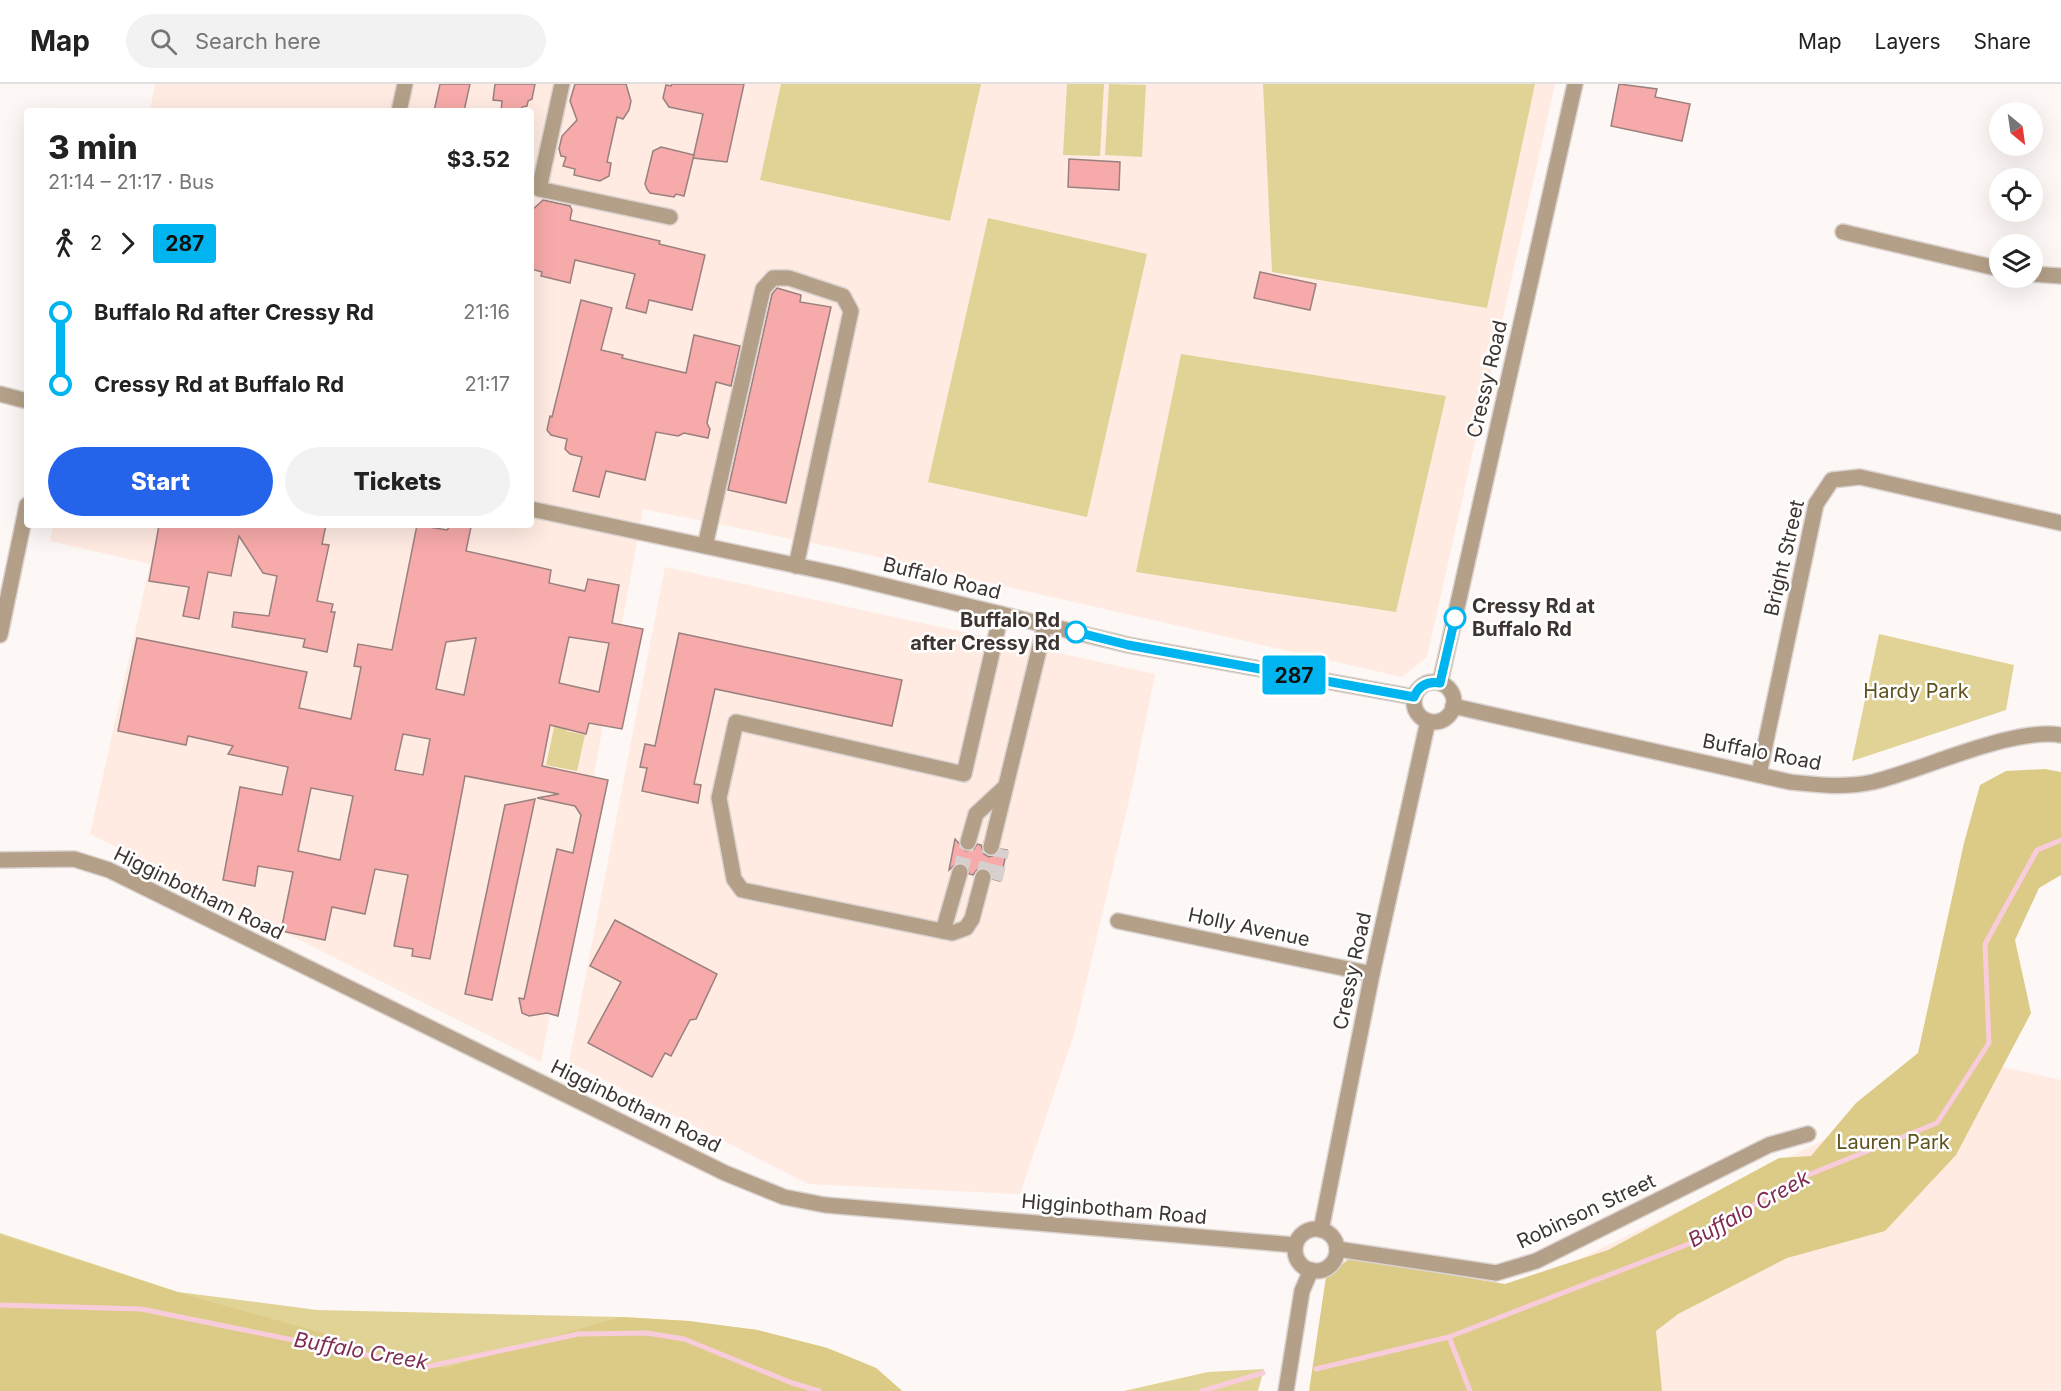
<!DOCTYPE html>
<html lang="en">
<head>
<meta charset="utf-8">
<style>
  body { margin:0; font-family:Inter,sans-serif; background:#f2f2f2; color:#222; height:100vh; display:flex; flex-direction:column; font-size:22px; white-space:nowrap }
  * { box-sizing:border-box; margin:0 }
  p { font-size:20px; color:#767676 }
  .icon { flex:none; width:33px; height:33px; fill:none; stroke:currentColor; stroke-width:2; stroke-linecap:round; stroke-linejoin:round }
  .map { position:relative; flex:1; overflow:hidden }
  .panel { position:absolute; left:24px; top:24px; width:510px; height:420px; display:flex; flex-direction:column; background:#fff; border-radius:6px; box-shadow:0 6px 24px #0002 }
  .panel>* { flex:none }
  .badge { padding:0 12px; border-radius:4px; font-size:21px; line-height:39px }
  .needle { width:39px; rotate:151deg }
  .buttons { position:absolute; left:1989px; top:18px; display:grid; gap:12px }
  .buttons a { display:grid; place-items:center; width:54px; height:54px; border-radius:50%; background:#fff; box-shadow:0 6px 24px #0002; font-size:30px }
  .map>.badge { position:absolute; translate:-50% -50%; box-shadow:0 0 0 3px #fff }
  .legs { display:flex; align-items:center; gap:9px; height:66px; padding:0 24px; font-size:20px }
  .legs p { margin-inline-start:auto }
  .summary { display:flex; align-items:center; justify-content:space-between; height:102px; padding:0 24px }
  h1 { font-size:33px; font-weight:800; line-height:45px }
  .primary-button { display:flex; gap:12px; margin-top:auto; padding:12px 24px }
  .primary-button a { flex:1; height:69px; border-radius:36px; background:#2563eb; color:#fff; font-size:24px; font-weight:800; line-height:69px; text-align:center }
  .primary-button a+a { background:#f2f2f2; color:#222 }
  ul { padding:0 24px; list-style:none }
  li { display:flex; align-items:center; gap:21px; height:72px; font-size:22px }
  li i { display:grid; place-items:center; width:9px; height:100%; margin:0 8px; background:currentColor }
  li i::after { content:''; width:15px; height:15px; margin:-8px; border:4px solid; border-radius:50%; background:#fff }
  li p { margin-inline-start:auto }
  li:first-child i { background:linear-gradient(#0000 50%,currentColor 0) }
  li:last-child i { background:linear-gradient(currentColor 50%,#0000 0) }
  header { display:flex; align-items:center; gap:36px; box-sizing:border-box; height:84px; padding:0 30px; background:#fff; border-bottom:2px solid #e0e0e0 }
  header strong { font-size:28px }
  nav { display:flex; gap:33px; margin-inline-start:auto; font-size:21px }
  .search { width:420px; height:54px; background:#f2f2f2; display:flex; align-items:center; gap:15px; box-sizing:border-box; padding:0 21px; border-radius:33px; color:#767676; font-size:22px }
  .map>svg:first-child { display:block }
  .built { fill:#ffebe2 }
  .green { fill:#e1d396 }
  .forest { fill:#dbcb86 }
  .lines { fill:none; stroke-linecap:round; stroke-linejoin:round }
  .stream { stroke:#f9ccdc; stroke-width:5 }
  .building { fill:#f6aaa9; stroke:#9a807f; stroke-width:1.5; fill-rule:evenodd }
  .minor-tunnel { stroke:#d7d0ce; stroke-width:15; stroke-dasharray:15 8; stroke-linecap:butt }
  .minor-casing { stroke:#dbd4d2; stroke-width:18 }
  .minor { stroke:#b4a088; stroke-width:15 }
  .line-1-casing { stroke:#fff; stroke-width:14 }
  .line-1 { stroke:#00b5ef; stroke-width:9 }
  .stop-1-dot { fill:#fff; stroke:#00b5ef; stroke-width:3 }
  .labels { text-anchor:middle; stroke-width:5; stroke-linejoin:round; paint-order:stroke }
  .street-label { font-size:20px; fill:#3e3430; stroke:#fff }
  .stop-label { font-size:20px; font-weight:bold; fill:#3e3430; stroke:#fff; text-anchor:start }
  .park-label { font-size:20px; fill:#5e531f; stroke:#fff }
  .water-label { font-size:21px; font-style:italic; fill:#7e2c51; stroke:#fff }
</style>
</head>
<body>
<header>
<strong>Map</strong>
<div class="search"><svg class="icon" aria-label="search" viewBox="0 0 24 24"><circle cx="10" cy="10" r="6"/><path d="M15 15l6 6"/></svg>Search here</div>
<nav><a>Map</a><a>Layers</a><a>Share</a></nav>
</header>
<div class="map">
<svg width="2061" height="1307" viewBox="0 0 2061 1307">
  <rect width="100%" height="100%" fill="#fdf7f5"/>
  <g class="built">
    <path d="M 155,0 L 747,0 L 743,22 L 748,0 L 1555,0 L 1427,573 L 1402,593 L 847,466 L 643,425 L 541,978 L 90,750 L 150,480 L 50,457 L 54,441 L 531,441 L 531,27 L 150,27 Z"/>
    <path d="M 665,483 L 1155,590 L 1133,699 L 1074,950 L 1020,1110 L 808,1100 L 569,978 Z"/>
    <path d="M 1983,979 L 2061,996 L 2061,1307 L 1632,1307 L 1565,1182 Z"/>
  </g>
  <g class="green">
    <path d="M 781,0 L 981,0 L 950,137 L 760,96 Z"/>
    <path d="M 1067,0 L 1104,0 L 1100,72 L 1063,71 Z"/>
    <path d="M 1109,0 L 1146,1 L 1142,73 L 1105,71 Z"/>
    <path d="M 1263,0 L 1535,0 L 1487,224 L 1272,188 Z"/>
    <path d="M 988,134 L 1147,170 L 1087,433 L 928,398 Z"/>
    <path d="M 1181,270 L 1446,312 L 1396,528 L 1136,488 Z"/>
    <path d="M 1879,550 L 2014,581 L 2006,626 L 1852,677 Z"/>
    <path d="M 563,602 L 575,605 L 566,647 L 585,651 L 577,687 L 546,681 Z"/>
    <path d="M 0,1149 L 178,1208 L 317,1226 L 621,1233 L 688,1237 L 757,1246 L 827,1264 L 876,1284 L 902,1307 L 0,1307 Z"/>
    <path d="M 1264,1285 L 1258,1307 L 1124,1307 L 1208,1288 Z"/>
  </g>
  <g class="forest">
    <path d="M 2045,685 L 2061,688 L 2061,791 L 2039,804 L 2015,856 L 2031,929 L 1956,1071 L 1885,1147 L 1787,1174 L 1678,1230 L 1656,1247 L 1662,1307 L 1309,1307 L 1326,1193 L 1350,1174 L 1505,1200 L 1608,1166 L 1779,1074 L 1811,1072 L 1856,1019 L 1918,969 L 1964,759 L 1980,701 L 2006,687 Z"/>
    <path d="M 0,1151 L 177,1208 L 445,1284 L 621,1233 L 688,1237 L 757,1246 L 827,1264 L 876,1284 L 902,1307 L 0,1307 Z"/>
  </g>
  <g class="lines">
    <g class="stream">
      <path d="M 0,1221 L 141,1225 L 426,1283 L 578,1250 L 647,1249 L 684,1255 L 792,1299 L 819,1307"/>
      <path d="M 1449,1253 L 1470,1307"/>
      <path d="M 1316,1285 L 1449,1253 L 1699,1156 L 1788,1099 L 1937,1039 L 1989,959 L 1985,860 L 2037,766 L 2061,756"/>
      <path d="M 1202,1307 L 1263,1289"/>
    </g>
  </g>
  <g class="building">
    <path d="M 440,0 L 470,0 L 464,27 L 434,27 Z"/>
    <path d="M 495,0 L 535,0 L 532,15 L 528,17 L 527,22 L 522,23 L 522,27 L 501,27 L 502,17 L 493,16 Z"/>
    <path d="M 575,0 L 626,0 L 631,17 L 629,26 L 623,35 L 617,33 L 607,78 L 611,79 L 609,92 L 600,97 L 574,91 L 575,85 L 563,82 L 566,73 L 561,72 L 559,65 L 562,52 L 577,36 L 570,17 Z"/>
    <path d="M 672,0 L 744,0 L 727,78 L 693,74 L 703,30 L 669,23 L 663,14 L 666,1 L 671,2 Z"/>
    <path d="M 1619,0 L 1657,5 L 1655,13 L 1690,20 L 1682,57 L 1611,42 Z"/>
    <path d="M 661,63 L 694,71 L 684,112 L 676,110 L 674,113 L 650,109 L 647,105 L 645,100 L 653,67 Z"/>
    <path d="M 1069,75 L 1120,78 L 1119,106 L 1068,103 Z"/>
    <path d="M 543,116 L 570,122 L 572,126 L 570,136 L 660,157 L 659,160 L 705,171 L 692,226 L 649,216 L 646,229 L 626,224 L 635,190 L 575,176 L 570,199 L 541,192 L 542,188 L 531,185 L 531,127 Z"/>
    <path d="M 1260,188 L 1316,200 L 1310,226 L 1254,214 Z"/>
    <path d="M 777,204 L 801,211 L 800,218 L 831,223 L 786,419 L 728,406 L 772,210 Z"/>
    <path d="M 581,216 L 612,224 L 601,266 L 623,271 L 622,274 L 686,289 L 694,251 L 740,262 L 731,302 L 716,298 L 707,339 L 710,345 L 708,354 L 684,349 L 678,352 L 656,348 L 645,396 L 606,387 L 599,413 L 573,407 L 582,373 L 570,370 L 565,365 L 567,355 L 551,351 L 547,346 L 550,332 L 552,333 Z"/>
    <path d="M 159,441 L 326,441 L 322,460 L 329,461 L 317,517 L 333,520 L 331,528 L 335,528 L 327,568 L 303,563 L 305,555 L 232,543 L 234,528 L 269,532 L 277,492 L 263,489 L 239,452 L 231,492 L 208,488 L 199,535 L 183,532 L 189,503 L 149,497 Z"/>
    <path d="M 417,441 L 447,446 L 451,441 L 471,443 L 466,467 L 551,486 L 549,499 L 585,507 L 588,495 L 619,501 L 612,539 L 643,545 L 622,645 L 589,639 L 586,650 L 550,641 L 542,682 L 608,696 L 558,932 L 547,929 L 529,932 L 522,929 L 519,914 L 524,915 L 557,765 L 573,769 L 581,731 L 575,722 L 537,714 L 559,710 L 465,692 L 430,875 L 412,872 L 413,865 L 394,862 L 408,791 L 375,785 L 365,830 L 332,823 L 325,856 L 281,847 L 293,788 L 258,782 L 255,802 L 223,796 L 240,703 L 282,711 L 288,683 L 228,670 L 233,662 L 188,652 L 186,661 L 118,647 L 137,554 L 307,588 L 299,624 L 351,635 L 361,583 L 354,582 L 358,560 L 392,566 ZM 569,553 L 609,559 L 599,608 L 559,599 ZM 476,554 L 464,611 L 436,605 L 446,558 ZM 403,650 L 430,655 L 423,691 L 395,686 ZM 311,704 L 353,712 L 340,776 L 298,767 Z"/>
    <path d="M 679,549 L 902,596 L 892,642 L 715,605 L 694,700 L 701,701 L 698,719 L 642,707 L 647,684 L 640,683 L 645,660 L 655,662 Z"/>
    <path d="M 535,715 L 492,916 L 465,910 L 505,721 Z"/>
    <path d="M 955,755 L 966,767 L 974,765 L 977,760 L 981,761 L 984,770 L 989,773 L 998,770 L 1001,765 L 1007,766 L 1000,797 L 992,795 L 990,787 L 985,783 L 977,786 L 973,791 L 969,790 L 967,782 L 962,779 L 957,779 L 949,786 Z"/>
    <path d="M 615,836 L 717,890 L 696,935 L 690,936 L 671,972 L 665,969 L 652,993 L 588,959 L 621,898 L 590,882 Z"/>
  </g>
  <g class="lines">
    <g class="minor-tunnel">
      <path d="M 960,788 L 968,758"/>
      <path d="M 983,793 L 991,763"/>
      <path d="M 995,796 L 1002,765"/>
    </g>
    <g class="minor-casing">
      <g id="minor">
        <path d="M 562,0 L 539,105 L 670,133"/>
        <path d="M 399,27 L 405,0"/>
        <path d="M 1843,148 L 2000,185"/>
        <path d="M 2032,190 L 2061,192"/>
        <path d="M 0,310 L 27,317"/>
        <path d="M 531,425 L 841,491 L 1128,561 L 1414,613"/>
        <path d="M 705,462 L 763,205 L 773,194 L 789,194 L 843,212 L 851,227 L 796,482"/>
        <path d="M 0,551 L 27,421"/>
        <circle cx="1434" cy="618" r="20"/>
        <path d="M 1440,599 L 1575,0"/>
        <path d="M 1453,622 L 1790,698 C 1818,701 1845,704 1873,698 C 1923,686 2012,643 2061,651"/>
        <path d="M 1759,690 L 1816,420 L 1832,396 L 1860,393 L 2061,439"/>
        <path d="M 968,758 L 976,730 L 1004,704"/>
        <path d="M 991,763 L 1045,541"/>
        <path d="M 0,776 L 74,775 L 109,786 L 725,1089 L 784,1113 L 825,1121 L 1295,1161"/>
        <path d="M 983,793 L 972,835 L 966,844 L 952,849 L 742,806 L 734,795 L 719,714 L 736,638 L 964,690 L 1001,530"/>
        <path d="M 1118,837 L 1372,890"/>
        <path d="M 943,847 L 960,788"/>
        <circle cx="1316" cy="1166" r="21"/>
        <path d="M 1321,1146 L 1372,890 L 1428,637"/>
        <path d="M 1337,1165 L 1496,1189 L 1536,1177 L 1769,1061 L 1808,1050"/>
        <path d="M 1286,1307 L 1302,1207 L 1311,1186"/>
      </g>
    </g>
    <use href="#minor" class="minor"/>
  </g>
  <g class="lines">
    <g class="line-1-casing">
      <path id="line-1" d="M 1076,548 L 1128,561 L 1414,613 C 1419,601 1428,597 1440,599 L 1455,534"/>
    </g>
    <use href="#line-1" class="line-1"/>
  </g>
  <g class="stop-1-dot">
    <circle cx="1455" cy="534" r="10"/>
    <circle cx="1076" cy="548" r="10"/>
  </g>
  <g class="labels">
    <g class="street-label">
      <text transform="translate(1487 295) rotate(-77)" y="7">Cressy Road</text>
      <text transform="translate(1784 474) rotate(-77)" y="7">Bright Street</text>
      <text transform="translate(942 494) rotate(14)" y="7">Buffalo Road</text>
      <text transform="translate(1762 668) rotate(11)" y="7">Buffalo Road</text>
      <text transform="translate(199 809) rotate(26)" y="7">Higginbotham Road</text>
      <text transform="translate(1249 843) rotate(12)" y="7">Holly Avenue</text>
      <text transform="translate(1352 887) rotate(-78)" y="7">Cressy Road</text>
      <text transform="translate(636 1022) rotate(26)" y="7">Higginbotham Road</text>
      <text transform="translate(1114 1125) rotate(5)" y="7">Higginbotham Road</text>
      <text transform="translate(1586 1127) rotate(-25)" y="7">Robinson Street</text>
    </g>
    <g class="stop-label">
      <text x="1472" y="529">Cressy Rd at<tspan x="1472" dy="23">Buffalo Rd</tspan></text>
      <text x="1060" y="543" text-anchor="end">Buffalo Rd<tspan x="1060" dy="23">after Cressy Rd</tspan></text>
    </g>
    <g class="park-label">
      <text x="1916" y="614">Hardy Park</text>
      <text x="1893" y="1065">Lauren Park</text>
    </g>
    <g class="water-label">
      <text transform="translate(1749 1125) rotate(-29)" y="7">Buffalo Creek</text>
      <text transform="translate(361 1267) rotate(10)" y="7">Buffalo Creek</text>
    </g>
  </g>
</svg>
<div class="buttons">
<a><svg class="needle" viewBox="-14 -14 28 28"><path d="M0-13l5 13h-10z" fill="#e53935"/><path d="M0 13l5-13h-10z" fill="#767676"/></svg></a>
<a><svg class="icon" aria-label="locate" viewBox="0 0 24 24"><circle cx="12" cy="12" r="6"/><path d="M12 2v4M12 18v4M2 12h4M18 12h4"/></svg></a>
<a><svg class="icon" aria-label="layers" viewBox="0 0 24 24"><path d="M12 4l9 5-9 5-9-5zM3 14l9 5 9-5"/></svg></a>
</div>
<b class="badge" style="left:1294px;top:591px;background:#00b5ef;color:#111">287</b>
<section class="panel">
<div class="summary"><div><h1>3 min</h1><p>21:14 – 21:17 · Bus</p></div><b>$3.52</b></div>
<div class="legs"><svg class="icon" aria-label="walk" viewBox="0 0 24 24"><circle cx="13" cy="4" r="2"/><path d="M13 8l-2 6 4 7M11 14l-3 7M7 12l3-4h3l4 4"/></svg>2<svg class="icon" aria-label="forward" viewBox="0 0 24 24"><path d="M9 5l7 7-7 7"/></svg><b class="badge" style="background:#00b5ef;color:#111">287</b></div>
<ul>
<li><i style="color:#00b5ef"></i><b>Buffalo Rd after Cressy Rd</b><p>21:16</p></li>
<li><i style="color:#00b5ef"></i><b>Cressy Rd at Buffalo Rd</b><p>21:17</p></li>
</ul>
<div class="primary-button"><a>Start</a><a>Tickets</a></div>
</section>
</div>
</body>
</html>
